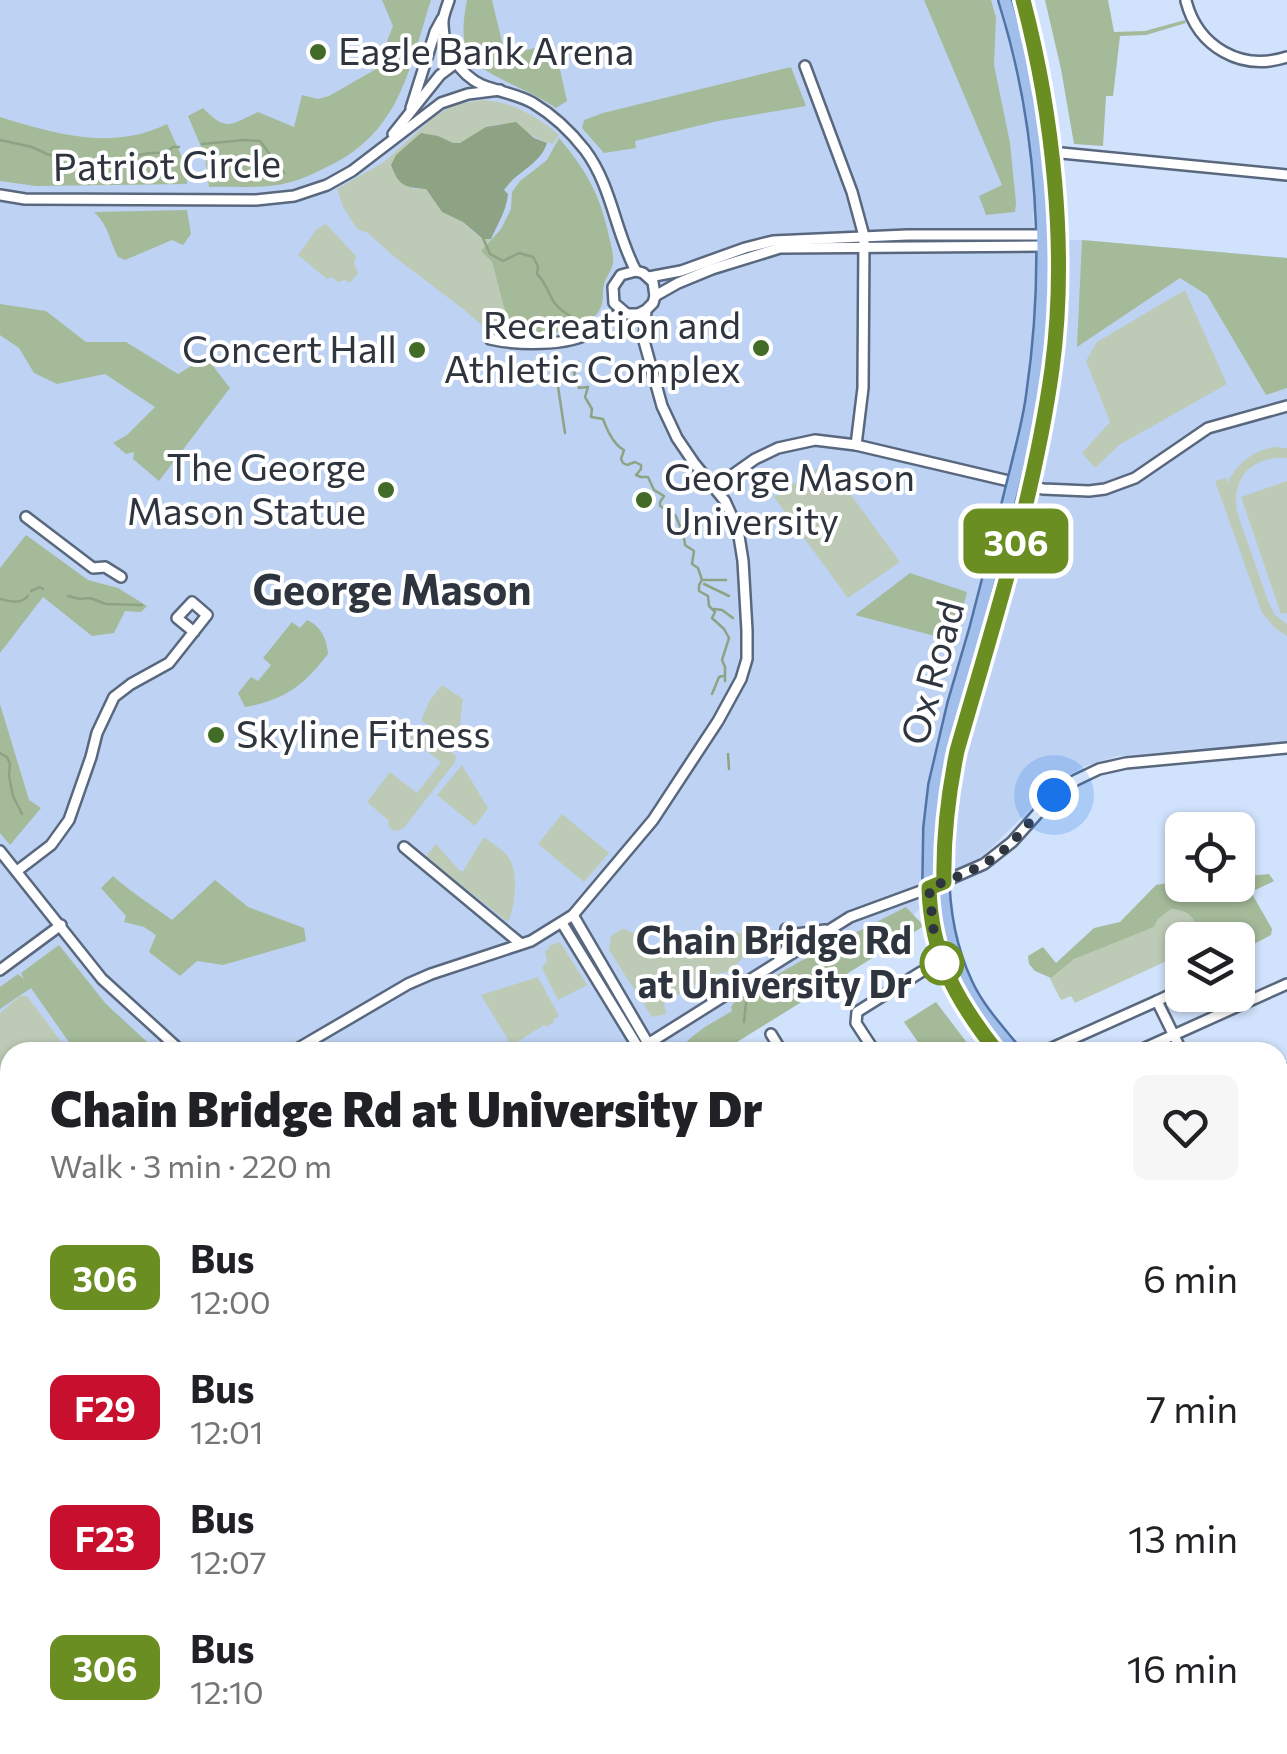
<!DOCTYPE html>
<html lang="en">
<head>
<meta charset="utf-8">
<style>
  body { margin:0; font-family:Commissioner,sans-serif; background:#f6f6f6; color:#202124; height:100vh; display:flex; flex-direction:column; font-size:38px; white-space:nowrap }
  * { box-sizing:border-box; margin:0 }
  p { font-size:32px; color:#757577 }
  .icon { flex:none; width:55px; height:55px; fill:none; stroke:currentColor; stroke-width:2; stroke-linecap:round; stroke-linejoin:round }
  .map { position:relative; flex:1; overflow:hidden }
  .side { position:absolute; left:0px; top:1042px; width:1288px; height:712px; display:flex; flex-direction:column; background:#fff; border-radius:30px 30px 0 0; box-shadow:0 2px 8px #0004 }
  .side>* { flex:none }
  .badge { padding:0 20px; border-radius:15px; font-size:35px; line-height:65px }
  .controls { position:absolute; left:1165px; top:812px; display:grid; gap:20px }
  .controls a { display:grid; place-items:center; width:90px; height:90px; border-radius:15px; background:#fff; box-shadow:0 2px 8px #0004; font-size:50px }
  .you { position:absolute; width:50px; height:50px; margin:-25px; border:8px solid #fff; border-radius:50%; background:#1a73e8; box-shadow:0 0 0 15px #1a73e833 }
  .map>.badge { position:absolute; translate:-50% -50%; box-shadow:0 0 0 5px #fff }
  .round { display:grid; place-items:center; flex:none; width:105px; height:105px; border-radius:15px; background:#f6f6f6 }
  .overview { display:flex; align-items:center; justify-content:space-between; height:170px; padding:0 50px }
  h1 { font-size:48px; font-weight:800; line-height:75px }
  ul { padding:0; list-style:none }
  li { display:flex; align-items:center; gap:30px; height:130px; padding:0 50px }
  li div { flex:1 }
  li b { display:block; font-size:38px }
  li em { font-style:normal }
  li .badge { min-width:110px; font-weight:700; text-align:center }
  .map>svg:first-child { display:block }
  .built { fill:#bed3f3 }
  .green { fill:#bdcbb6 }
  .forest { fill:#a4ba99 }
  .water { fill:#8ea384 }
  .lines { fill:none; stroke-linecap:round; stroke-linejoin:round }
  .stream { stroke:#8ea384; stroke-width:2.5 }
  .minor-casing { stroke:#59687e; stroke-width:14 }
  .major-casing { stroke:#5173a6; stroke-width:16 }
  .minor { stroke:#fff; stroke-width:9 }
  .major { stroke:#a2bfeb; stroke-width:11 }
  .major-bridge-casing { stroke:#5173a6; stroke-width:16; stroke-linecap:butt }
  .major-bridge { stroke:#a2bfeb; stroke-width:11 }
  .line-casing { stroke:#fff; stroke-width:22 }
  .line { stroke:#6b8e23; stroke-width:15 }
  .walk { stroke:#2e353f; stroke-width:10; stroke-dasharray:0 18 }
  .poi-dot { fill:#426b28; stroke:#fff; stroke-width:4 }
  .stop-dot { fill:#fff; stroke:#6b8e23; stroke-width:5 }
  .labels { text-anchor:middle; stroke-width:8; stroke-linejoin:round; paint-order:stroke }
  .poi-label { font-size:38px; fill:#2e353f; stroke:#fff; text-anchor:start }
  .street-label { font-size:38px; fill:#2e353f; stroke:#fff }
  .stop-label { font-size:38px; font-weight:bold; fill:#2e353f; stroke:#fff; text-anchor:end }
  .quarter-label { font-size:42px; font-weight:bold; fill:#2e353f; stroke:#fff }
</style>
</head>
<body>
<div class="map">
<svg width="1287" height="1754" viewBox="0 0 1287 1754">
  <rect width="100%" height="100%" fill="#d0e2fc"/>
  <path class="built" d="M 0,0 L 1001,0 L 1010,31 L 1059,138 L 1033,214 L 1034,239 L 1082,240 L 1287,258 L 1287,741 L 1118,756 L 1085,766 L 1059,780 L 994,845 L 904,923 L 713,1052 L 10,1052 L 10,1325 L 0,1329 Z"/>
  <g class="green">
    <path d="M 483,100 C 513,102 536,116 559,135 L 553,144 C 537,141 524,128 509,125 C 486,120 476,139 458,143 C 447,145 439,136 428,135 L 412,189 L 426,189 L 442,212 L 463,222 L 476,234 L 491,239 L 482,251 L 492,262 L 511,333 L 501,335 L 490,332 L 463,309 L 392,255 L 368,233 L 357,229 L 343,207 L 337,189 L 384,162 L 435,116 L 456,104 Z"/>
    <path d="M 326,224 L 356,256 L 354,264 L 358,273 L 350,283 L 345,280 L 338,282 L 332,277 L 327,279 L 298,255 L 317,229 Z"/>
    <path d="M 1185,290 L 1227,384 L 1119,445 L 1095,468 L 1082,453 L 1110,422 L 1086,361 L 1097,342 Z"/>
    <path d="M 1273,447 L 1287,448 L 1287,458 C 1252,456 1231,477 1237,512 L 1268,601 L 1275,615 L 1287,624 L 1287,636 L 1276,629 L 1262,613 L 1215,481 L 1226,478 L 1228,482 C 1238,462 1252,452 1273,447 Z"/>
    <path d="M 827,462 L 900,562 L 848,598 L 774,497 Z"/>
    <path d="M 1287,481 L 1287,613 L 1281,614 L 1241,497 Z"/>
    <path d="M 442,685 L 463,699 L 457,748 L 421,720 L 430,700 Z"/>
    <path d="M 411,726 L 425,737 L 429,735 L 456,756 L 455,762 L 403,829 L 394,831 L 388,826 L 389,821 L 367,802 L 390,772 L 417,793 L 441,762 L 405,734 Z"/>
    <path d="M 462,765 L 488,808 L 475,826 L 437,795 Z"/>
    <path d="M 562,814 L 609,853 L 584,882 L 538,844 Z"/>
    <path d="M 484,837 C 492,844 504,850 509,858 C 519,873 515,908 508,922 L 428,859 L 427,855 L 436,844 L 460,871 L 463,871 Z"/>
    <path d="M 1171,909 C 1195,912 1195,919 1200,940 L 1182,940 L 1182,954 L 1075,1003 L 1071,996 L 1061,1000 L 1050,979 C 1071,952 1122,940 1154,927 L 1158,919 Z"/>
    <path d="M 622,929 C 639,931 654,954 670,952 C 678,950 685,944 692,940 C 715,928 737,929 761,940 L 761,943 L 756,949 L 747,953 L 730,971 L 709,976 L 664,1003 L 666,1014 L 652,1017 L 609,950 L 611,936 Z"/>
    <path d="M 560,942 L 587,985 L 558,1000 L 542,968 L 547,961 L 545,951 L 549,949 L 548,946 Z"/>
    <path d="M 538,977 L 559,1016 L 553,1020 L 554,1022 L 546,1027 L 544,1025 L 517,1042 L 518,1044 L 513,1048 L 481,995 Z"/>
    <path d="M 20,996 L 27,996 L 69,1052 L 10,1052 L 10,1089 L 0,1077 L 0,1013 Z"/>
  </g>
  <g class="forest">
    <path d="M 382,0 L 431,0 C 410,65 402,126 337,162 C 321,170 304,179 287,183 C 263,189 234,186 209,187 L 205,156 L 188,116 L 203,108 C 226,132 230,125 258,112 L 294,127 L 302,95 L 318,99 L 329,96 L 376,69 L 393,26 Z"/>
    <path d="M 467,0 L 492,0 L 504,50 L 519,52 L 554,43 L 567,101 L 556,108 C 535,92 481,75 469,55 C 460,39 464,16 467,0 Z"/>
    <path d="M 924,0 L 991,0 L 996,18 L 994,65 L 1010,143 L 1016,203 L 1015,212 L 986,215 L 979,196 L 1002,185 Z"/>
    <path d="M 1045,0 L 1108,0 L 1114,32 L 1145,31 L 1185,20 L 1186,23 L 1146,35 L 1120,36 L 1113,96 L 1106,96 L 1103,146 L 1074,144 L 1061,69 Z"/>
    <path d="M 791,67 L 806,106 L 718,121 L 635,141 L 636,148 L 604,153 L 582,128 L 584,120 L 603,113 Z"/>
    <path d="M 0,117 C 55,134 112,151 167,124 L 186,166 L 187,184 L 36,186 L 0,181 Z"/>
    <path d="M 559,138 C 585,169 599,192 608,232 C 610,241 614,254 613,263 C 612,270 606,277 604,284 C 602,291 604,301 601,307 C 590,334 536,337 511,333 L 492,262 L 481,251 L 501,229 L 511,209 L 512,192 L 520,181 L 547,160 Z"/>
    <path d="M 187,210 L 191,234 L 183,245 L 172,240 L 125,260 L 118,257 C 108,237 110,228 94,212 Z"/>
    <path d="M 1082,240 L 1287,258 L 1287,388 L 1266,395 L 1207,295 L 1180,278 L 1077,347 Z"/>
    <path d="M 0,304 L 46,311 L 86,342 L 126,342 L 178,374 L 206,357 L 230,388 L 159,481 L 133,459 L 134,452 L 126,454 L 113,443 L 127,435 L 155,407 L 105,374 L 57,384 L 34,373 L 19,348 L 0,335 Z"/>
    <path d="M 26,535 L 88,580 L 118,588 L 147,606 L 141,612 L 125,611 L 114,633 L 92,636 L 43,597 L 0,653 L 0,568 Z"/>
    <path d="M 910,573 L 967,592 L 954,641 L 855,615 Z"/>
    <path d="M 307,620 C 321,626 327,639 328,654 C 304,685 285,700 245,707 L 238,693 L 251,677 L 258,681 L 271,665 L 263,658 L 292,622 L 300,628 Z"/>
    <path d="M 0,704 L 29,800 L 41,808 L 10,845 L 0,833 Z"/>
    <path d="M 1269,874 L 1274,881 L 1251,892 L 1272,929 L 1271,935 L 1250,946 L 1238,946 L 1238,940 L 1200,940 C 1195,920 1195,912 1171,909 L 1158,919 L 1154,927 L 1074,959 L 1051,978 L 1035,971 L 1029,964 L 1028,956 L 1043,947 L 1056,963 L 1094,928 L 1120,922 L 1156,885 L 1182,881 L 1182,885 L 1238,885 L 1238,877 Z"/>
    <path d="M 113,876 C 132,893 152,905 172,920 L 215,880 L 248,907 L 304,928 L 306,941 L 223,965 L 197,961 L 180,976 L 149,952 L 156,935 L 144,927 L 124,922 L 126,916 L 101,888 Z"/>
    <path d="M 906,907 L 924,926 L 721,1052 L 679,1052 C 689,1034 714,1022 732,1011 L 731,1007 L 737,998 L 806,958 Z"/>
    <path d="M 59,945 L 106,1004 L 158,1052 L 98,1052 L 92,1044 L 73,1048 L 31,988 L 0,1009 L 0,987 L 18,974 L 24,979 L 21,973 Z"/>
    <path d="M 936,1002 L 974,1052 L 925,1052 L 904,1022 Z"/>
  </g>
  <path class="water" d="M 516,122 L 534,138 L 547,143 C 540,165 518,170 504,190 L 508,194 C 506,212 498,223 491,239 L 483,239 L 463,222 L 442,212 L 426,189 C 405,187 399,187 391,165 L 396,155 L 421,133 L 438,136 L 453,143 L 460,143 L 486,127 Z"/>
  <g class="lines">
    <g class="stream">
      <path d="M 0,140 L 32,147 L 47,154 L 80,162 L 104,162 L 150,153 L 165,153 L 173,147 L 179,147"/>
      <path d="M 202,144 L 245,140 L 260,141 L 284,173"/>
      <path d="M 483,238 L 490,254 L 503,261 L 519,253 L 533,257 L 538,266 L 537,274 C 553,290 545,302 572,317"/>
      <path d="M 579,362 L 579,368 L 574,373 L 579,388 L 588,387 L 585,397 L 592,409 L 591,417 L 603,419 C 607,430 614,445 624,450 L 621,459 L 623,463 L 627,465 L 635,462 L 641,465 L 641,469 L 636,475 L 641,477 L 648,477 L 654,490 L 664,496 L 660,502 L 660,506 L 675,515 C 678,520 685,539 685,545 L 694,551 L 692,564 L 698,568 L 702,580 L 699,585 L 699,591 L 708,596 L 709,606 L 715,612 L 712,618 L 724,629 L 729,638 L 722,660 L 725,667 L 725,681"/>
      <path d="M 565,433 L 557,380 L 565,368 L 579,364"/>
      <path d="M 703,580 L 726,580"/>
      <path d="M 704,584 L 729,596"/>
      <path d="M 31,591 L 40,587 L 43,589"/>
      <path d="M 68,596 L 80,599 L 90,598 L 106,604 L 142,605"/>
      <path d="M 0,599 C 10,601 20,605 28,596"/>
      <path d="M 714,609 L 722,610 L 733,618"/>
      <path d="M 712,694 L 719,677 L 723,676"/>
      <path d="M 0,753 L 7,757 L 10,764 L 9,776 L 13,796 L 22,814"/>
      <path d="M 728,754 L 729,769"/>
      <path d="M 744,1022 L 747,993"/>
    </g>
    <g class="minor-casing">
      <g id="minor">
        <path d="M 449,0 C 447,7 443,15 443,22 C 442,47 460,75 482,85 C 499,92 517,94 533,103 C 553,115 571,132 585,150 C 612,186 615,232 636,271"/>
        <path d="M 1186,1 C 1198,47 1241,72 1287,57"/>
        <path d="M 805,66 L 852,192 L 864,236 L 863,388 L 856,445"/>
        <path d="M 411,108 L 435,32 L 442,19"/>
        <path d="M 393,134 L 440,75 L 456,63"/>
        <path d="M 1051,152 L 1287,175"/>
        <path d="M 0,195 L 25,199 L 256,200 L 294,196 L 327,185 L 352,171 L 441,103 L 468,94 L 500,90"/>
        <path d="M 649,277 L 681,271 L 745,248 L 773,241 L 907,235 L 1042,235"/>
        <path d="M 655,296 L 678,283 L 712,269 L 780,248 L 1042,246"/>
        <path d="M 490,339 C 516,345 568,347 591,332 C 604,324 609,315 625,314"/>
        <path d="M 714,488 L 755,459 L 778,448 L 815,440 L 856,445 L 1043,489 L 1089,491 L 1105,489 L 1135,478 L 1208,428 L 1287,406"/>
        <path d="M 26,517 L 93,568 L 105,567 L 121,577"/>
        <path d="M 404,847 L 521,944"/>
        <path d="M 0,851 L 102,979 L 182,1052"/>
        <path d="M 17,871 L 51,845 L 69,820 L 91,757 L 97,733 L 114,697 L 131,684 L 169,663 L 207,615 L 192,602 L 177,618 L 194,632"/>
        <path d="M 573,915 L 653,1052"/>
        <path d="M 562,923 L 641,1052"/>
        <path d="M 779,960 L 787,948 L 786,929 L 797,934 L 825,930"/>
        <path d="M 0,970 L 61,925"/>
        <path d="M 1157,1001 L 1182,989"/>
        <path d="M 771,1034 L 782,1052"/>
        <path d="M 292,1052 L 408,984 L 431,974 L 531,941 L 573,915 L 653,820 L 718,721 L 741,679 L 747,659 L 747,631 L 743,561 L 738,530 L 725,501 L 694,463 L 677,438 L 662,406 L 644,341 L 646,310 L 653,303 L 655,296 L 653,282 L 643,273 L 636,271 L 621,275 L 613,287 L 614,303 L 627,314 L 638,314 L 646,310"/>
        <path d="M 635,1052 L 850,917 L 929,888 L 984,864 L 1012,842 L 1054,795 L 1076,780 L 1099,769 L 1126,763 L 1287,748"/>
        <path d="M 875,1052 L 856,1023 L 857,1012 L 921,972"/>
        <path d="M 1043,1052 L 1157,1001 L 1182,1052"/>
        <path d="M 1136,1052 L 1287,984"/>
        <path d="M 1278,1071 L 1287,1069"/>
        <path d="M 1278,1123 L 1287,1120"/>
        <path d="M 1278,1225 L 1287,1226"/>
        <path d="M 0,1433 L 10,1421"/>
        <path d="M 1278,1487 L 1287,1486"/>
        <path d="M 0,1555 L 10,1578"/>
        <path d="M 0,1624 L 10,1620"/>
        <path d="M 1278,1687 L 1287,1690"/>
        <path d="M 95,1745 L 111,1749 L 167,1754"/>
        <path d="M 285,1745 L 286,1754"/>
        <path d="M 429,1745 L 432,1754"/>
        <path d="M 549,1745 L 552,1754"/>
        <path d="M 806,1745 L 807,1754"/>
        <path d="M 1202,1745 L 1202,1754"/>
        <path d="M 559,1754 L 585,1745"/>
        <path d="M 816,1754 L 816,1745"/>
        <path d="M 1136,1754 L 1137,1745"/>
      </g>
    </g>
    <g class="major-casing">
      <g id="major">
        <path d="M 1005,0 C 1045,126 1052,264 1033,394 C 1030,419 1023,444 1017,469"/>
        <path d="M 1023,0 C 1055,118 1064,242 1052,363 C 1049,398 1040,434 1034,468"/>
        <path d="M 997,1052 L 959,1001 L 945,972 L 934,934 L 929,888 L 930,828 L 935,785 L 954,704 L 976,629 L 1007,509"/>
        <path d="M 1015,1052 C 998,1031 978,1010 966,984 C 919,884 952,770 980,670 C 995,618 1009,567 1024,515"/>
        <path d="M 1053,1754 L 1053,1745"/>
        <path d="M 1066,1754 L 1067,1745"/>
      </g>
    </g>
    <use href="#minor" class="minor"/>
    <use href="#major" class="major"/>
    <g class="major-bridge-casing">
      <g id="major-bridge">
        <path d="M 1007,509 L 1017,469"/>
        <path d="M 1024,515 L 1034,468"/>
      </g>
    </g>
    <use href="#major-bridge" class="major-bridge"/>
  </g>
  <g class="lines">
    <g class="line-casing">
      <path id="line" d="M 997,1052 C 956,1000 931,956 929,888 L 944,882 C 943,838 948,795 957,751 C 993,625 1034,499 1052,369 C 1068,251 1053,114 1023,0"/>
    </g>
    <use href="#line" class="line"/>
    <path class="walk" d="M 942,963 L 945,972 L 934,934 L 929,888 C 958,876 990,866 1012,842 C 1027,827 1039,810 1054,795"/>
  </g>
  <g class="poi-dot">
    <circle cx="318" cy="52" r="10"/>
    <circle cx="761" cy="348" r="10"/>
    <circle cx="417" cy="350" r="10"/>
    <circle cx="386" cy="490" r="10"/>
    <circle cx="644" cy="500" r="10"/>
    <circle cx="216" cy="735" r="10"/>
  </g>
  <circle class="stop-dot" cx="942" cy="963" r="20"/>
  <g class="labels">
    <g class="poi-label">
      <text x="338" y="65">Eagle Bank Arena</text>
      <text x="741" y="339" text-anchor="end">Recreation and<tspan x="741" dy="44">Athletic Complex</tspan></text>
      <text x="397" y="363" text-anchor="end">Concert Hall</text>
      <text x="366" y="481" text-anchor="end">The George<tspan x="366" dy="44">Mason Statue</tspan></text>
      <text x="664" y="491">George Mason<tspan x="664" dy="44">University</tspan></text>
      <text x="236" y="748">Skyline Fitness</text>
    </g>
    <g class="street-label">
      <text transform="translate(167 166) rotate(-1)" y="13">Patriot Circle</text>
      <text transform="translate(933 673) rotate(-75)" y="13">Ox Road</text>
    </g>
    <g class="stop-label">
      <text x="912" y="954">Chain Bridge Rd<tspan x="912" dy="44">at University Dr</tspan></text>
    </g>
    <g class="quarter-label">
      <text x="392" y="605">George Mason</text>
    </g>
  </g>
</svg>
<div class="controls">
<a><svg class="icon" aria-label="locate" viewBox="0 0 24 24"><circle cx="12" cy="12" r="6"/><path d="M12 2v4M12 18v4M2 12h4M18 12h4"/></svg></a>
<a><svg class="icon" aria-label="layers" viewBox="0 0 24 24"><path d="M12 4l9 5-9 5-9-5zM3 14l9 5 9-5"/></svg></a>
</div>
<div class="you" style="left:1054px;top:795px"></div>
<b class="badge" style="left:1016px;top:541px;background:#6b8e23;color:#fff">306</b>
<section class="side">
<div class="overview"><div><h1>Chain Bridge Rd at University Dr</h1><p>Walk · 3 min · 220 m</p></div><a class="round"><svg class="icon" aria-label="heart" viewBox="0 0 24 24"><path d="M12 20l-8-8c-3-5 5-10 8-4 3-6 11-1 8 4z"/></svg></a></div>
<ul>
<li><span class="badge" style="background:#6b8e23;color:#fff">306</span><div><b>Bus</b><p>12:00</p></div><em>6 min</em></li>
<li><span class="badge" style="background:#c8102e;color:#fff">F29</span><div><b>Bus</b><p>12:01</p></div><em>7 min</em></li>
<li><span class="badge" style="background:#c8102e;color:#fff">F23</span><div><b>Bus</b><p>12:07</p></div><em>13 min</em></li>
<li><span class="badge" style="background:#6b8e23;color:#fff">306</span><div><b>Bus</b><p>12:10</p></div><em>16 min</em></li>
</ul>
</section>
</div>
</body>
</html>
